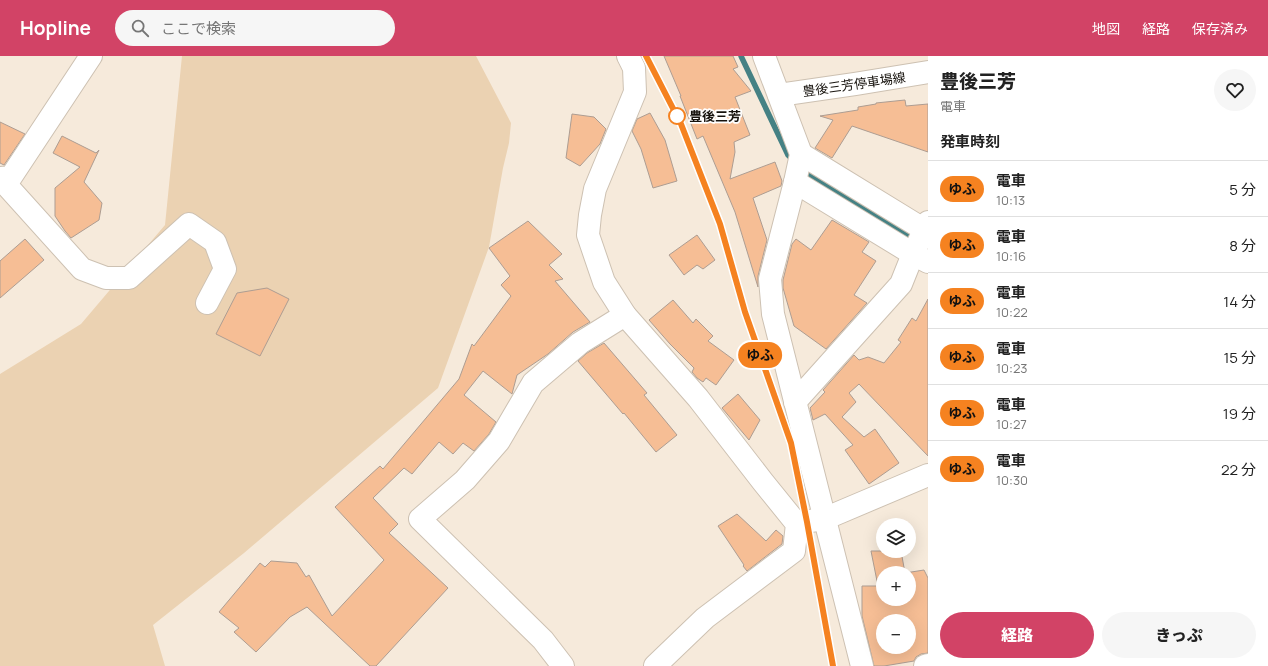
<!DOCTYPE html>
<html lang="ja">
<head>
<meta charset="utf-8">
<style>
  body { margin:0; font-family:Manrope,"Noto Sans JP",sans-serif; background:#f6f6f6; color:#222; height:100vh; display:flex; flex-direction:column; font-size:15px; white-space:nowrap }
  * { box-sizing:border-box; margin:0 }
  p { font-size:13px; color:#767676 }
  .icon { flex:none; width:22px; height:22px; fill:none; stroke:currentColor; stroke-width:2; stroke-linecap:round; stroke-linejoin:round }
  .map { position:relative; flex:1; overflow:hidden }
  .panel { display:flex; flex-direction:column; background:#fff; width:340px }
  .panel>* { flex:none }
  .badge { padding:0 8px; border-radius:13px; font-size:14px; line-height:26px }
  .fabs { position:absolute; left:876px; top:462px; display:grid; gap:8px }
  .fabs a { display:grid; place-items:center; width:40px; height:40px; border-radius:50%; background:#fff; box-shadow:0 4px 16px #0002; font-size:20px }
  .map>.badge { position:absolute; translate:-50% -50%; box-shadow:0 0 0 2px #fff }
  h2 { padding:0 12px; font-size:15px; line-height:36px }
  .round { display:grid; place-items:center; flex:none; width:42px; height:42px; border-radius:21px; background:#f6f6f6 }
  .summary { display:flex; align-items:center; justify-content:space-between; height:68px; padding:0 12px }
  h1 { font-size:19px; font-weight:800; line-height:30px }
  .primary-button { display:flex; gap:8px; margin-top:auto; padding:8px 12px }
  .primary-button a { flex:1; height:46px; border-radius:24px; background:#d24366; color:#fff; font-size:16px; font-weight:800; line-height:46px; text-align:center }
  .primary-button a+a { background:#f6f6f6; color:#222 }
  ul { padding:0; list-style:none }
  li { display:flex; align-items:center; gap:12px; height:56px; padding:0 12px; border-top:1px solid #e0e0e0 }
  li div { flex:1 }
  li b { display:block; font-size:15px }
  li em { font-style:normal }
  li .badge { min-width:44px; font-weight:700; text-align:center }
  header { display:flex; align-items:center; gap:24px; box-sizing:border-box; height:56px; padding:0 20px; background:#d24366; color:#fff }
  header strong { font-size:19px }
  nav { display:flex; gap:22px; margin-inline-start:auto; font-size:14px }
  .search { width:280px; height:36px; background:#f6f6f6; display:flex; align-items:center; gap:10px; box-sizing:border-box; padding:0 14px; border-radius:22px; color:#767676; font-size:15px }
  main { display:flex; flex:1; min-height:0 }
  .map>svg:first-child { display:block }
  .green { fill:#ebd2b2 }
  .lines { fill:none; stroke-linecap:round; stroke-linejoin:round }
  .stream { stroke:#458184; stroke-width:5.5 }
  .building { fill:#f6be95; stroke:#ad9d92; fill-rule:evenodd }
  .minor-casing { stroke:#cdc1b2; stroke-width:24 }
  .major-casing { stroke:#cdc1b2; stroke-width:24 }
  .minor { stroke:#fff; stroke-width:22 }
  .major { stroke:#fff; stroke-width:22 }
  .rail-casing { stroke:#403a33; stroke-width:4.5 }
  .rail { stroke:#fff; stroke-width:3; stroke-dasharray:9; stroke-linecap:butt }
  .line-casing { stroke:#fff; stroke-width:9 }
  .line { stroke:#f58220; stroke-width:6 }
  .stop-dot { fill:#fff; stroke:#f58220; stroke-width:2 }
  .labels { text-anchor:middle; stroke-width:3.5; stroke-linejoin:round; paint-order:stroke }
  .street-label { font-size:13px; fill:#16120d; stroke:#fff }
  .stop-label { font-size:13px; font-weight:bold; fill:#16120d; stroke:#fff; text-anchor:start }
</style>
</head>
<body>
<header>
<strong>Hopline</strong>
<div class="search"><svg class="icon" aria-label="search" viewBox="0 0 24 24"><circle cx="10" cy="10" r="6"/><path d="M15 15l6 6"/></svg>ここで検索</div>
<nav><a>地図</a><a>経路</a><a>保存済み</a></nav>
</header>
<main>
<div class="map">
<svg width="928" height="610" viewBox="0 0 928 610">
  <rect width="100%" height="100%" fill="#f6eadb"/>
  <path class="green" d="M 182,0 L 476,0 L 511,67 L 509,87 L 503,112 L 489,191 L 438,332 L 244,497 L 153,569 L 165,610 L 0,610 L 0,318 L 81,268 L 165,169 Z"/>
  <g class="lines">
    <g class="stream">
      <path d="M 741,0 L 788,99 L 794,105"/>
      <path d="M 803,113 L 808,118 L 916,184"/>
    </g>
  </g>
  <g class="building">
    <path d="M 664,0 L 733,0 L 738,11 L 733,13 L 751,35 L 735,41 L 750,79 L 734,86 L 735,96 L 730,123 L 775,106 L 782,125 L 781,130 L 753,142 L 767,184 L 758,220 L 758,231 L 735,156 L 703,80 L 697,83 L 680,40 L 681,40 Z"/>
    <path d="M 905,44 L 906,50 L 928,48 L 928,96 L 852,70 L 832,102 L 815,92 L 833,64 L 820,60 L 858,54 L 858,51 L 876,48 L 876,47 Z"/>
    <path d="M 650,57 L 665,84 L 677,125 L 653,132 L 641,93 L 632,75 L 637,63 Z"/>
    <path d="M 572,58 L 594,61 L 606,73 L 600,88 L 580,110 L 566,102 Z"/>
    <path d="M 0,66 L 25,78 L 4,109 L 0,107 Z"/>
    <path d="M 62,80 L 96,97 L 99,94 L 84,126 L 102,147 L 99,164 L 71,182 L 65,175 L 55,160 L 55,132 L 80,111 L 53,97 Z"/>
    <path d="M 832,164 L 869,186 L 862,196 L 876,205 L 854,239 L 867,247 L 826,293 L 794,270 L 783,232 L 783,224 L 792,188 L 796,183 L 811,194 Z"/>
    <path d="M 528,165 L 562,198 L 549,209 L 563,223 L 555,225 L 590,266 L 573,276 L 548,298 L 517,319 L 512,338 L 483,315 L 464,339 L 496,366 L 489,378 L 474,395 L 463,387 L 453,398 L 439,386 L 412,418 L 404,412 L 373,442 L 398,468 L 389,477 L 448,532 L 376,610 L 370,610 L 307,551 L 290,561 L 256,596 L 234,576 L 239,572 L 219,556 L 260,507 L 265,511 L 271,505 L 297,507 L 306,521 L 309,519 L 332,560 L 384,504 L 335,451 L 380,410 L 383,413 L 459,323 L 472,288 L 474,290 L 511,240 L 501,229 L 510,220 L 489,192 Z"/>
    <path d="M 697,179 L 715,204 L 703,213 L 697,209 L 684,219 L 669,199 Z"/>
    <path d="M 25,183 L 44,204 L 0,242 L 0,205 Z"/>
    <path d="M 267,232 L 289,243 L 260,300 L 216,278 L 237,237 Z"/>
    <path d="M 928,243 L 928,400 L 859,328 L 849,337 L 856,346 L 842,361 L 864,381 L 875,373 L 899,407 L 869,428 L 845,394 L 853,389 L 825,358 L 813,364 L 810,352 L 825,336 L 823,334 L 854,299 L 859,304 L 868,301 L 884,307 L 901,286 L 898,284 L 912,262 L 916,265 Z"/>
    <path d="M 673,244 L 693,267 L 696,263 L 713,280 L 708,285 L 734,304 L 716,329 L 706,322 L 703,326 L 697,322 L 692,316 L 694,312 L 670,288 L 649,264 Z"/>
    <path d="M 604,287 L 647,337 L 644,339 L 677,379 L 656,396 L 624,357 L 623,358 L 578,305 L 587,297 Z"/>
    <path d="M 738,338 L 760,364 L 749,384 L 722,352 Z"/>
    <path d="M 737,458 L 766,485 L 776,474 L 783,480 L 782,488 L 747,515 L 743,510 L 744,509 L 718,470 Z"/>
    <path d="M 871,495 L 901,495 L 905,517 L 924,514 L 928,522 L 928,597 L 921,598 L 916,601 L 914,605 L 884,610 L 874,610 L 862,560 L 862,530 L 878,530 ZM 883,517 L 909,517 L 909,543 L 883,543 ZM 883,565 L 909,565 L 909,591 L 883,591 Z"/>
  </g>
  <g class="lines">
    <g class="minor-casing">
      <g id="minor">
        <path d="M 628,0 L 634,12 L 635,36 L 595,133 L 590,159 L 588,179 L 604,226 L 625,259 L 698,342 L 763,426 L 797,468 L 794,495 L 705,562 L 655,610"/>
        <path d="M 764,0 L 801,98 L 795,126 L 770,223 L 773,258 L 862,610"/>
        <path d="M 801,98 L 928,176"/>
        <path d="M 0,122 L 82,213 L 106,222 L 129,222 L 189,168 L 215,186 L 225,213 L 207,247"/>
        <path d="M 0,122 L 11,121 L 91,0"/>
        <path d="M 795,126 L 913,198 L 928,206"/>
        <path d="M 795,346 L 901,228 L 913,198 L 928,166"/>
        <path d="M 810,465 L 824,463 L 928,419"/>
        <path d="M 563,610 L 543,584 L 420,463 L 465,424 L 499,385 L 533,327 L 580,287 L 625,259"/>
        <path d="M 925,610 L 928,609"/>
      </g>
    </g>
    <g class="major-casing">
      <path id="major" d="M 779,39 L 855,28 L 928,16"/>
    </g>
    <use href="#minor" class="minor"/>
    <use href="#major" class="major"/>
    <g class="rail-casing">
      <path id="rail" d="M 646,0 L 681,68 L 720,168 L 745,256 L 791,387 L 807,466 L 833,610"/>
    </g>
    <use href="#rail" class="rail"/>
  </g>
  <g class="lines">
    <g class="line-casing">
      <path id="line" d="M 646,0 L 681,68 L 720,168 L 745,256 L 791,387 L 807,466 L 833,610"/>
    </g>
    <use href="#line" class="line"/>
  </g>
  <circle class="stop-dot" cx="677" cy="60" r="8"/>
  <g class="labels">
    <g class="street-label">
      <text transform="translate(854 28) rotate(-8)" y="5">豊後三芳停車場線</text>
    </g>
    <g class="stop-label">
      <text x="689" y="65">豊後三芳</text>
    </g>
  </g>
</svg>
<div class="fabs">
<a><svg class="icon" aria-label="layers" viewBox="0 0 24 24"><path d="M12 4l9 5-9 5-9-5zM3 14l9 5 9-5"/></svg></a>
<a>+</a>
<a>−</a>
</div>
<b class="badge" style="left:760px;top:299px;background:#f58220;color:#111">ゆふ</b>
</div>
<section class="panel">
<div class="summary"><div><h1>豊後三芳</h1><p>電車</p></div><a class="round"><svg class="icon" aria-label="heart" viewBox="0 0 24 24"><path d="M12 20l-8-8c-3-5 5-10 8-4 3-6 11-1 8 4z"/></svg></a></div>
<h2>発車時刻</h2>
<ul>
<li><span class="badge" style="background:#f58220;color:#111">ゆふ</span><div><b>電車</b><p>10:13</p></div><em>5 分</em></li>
<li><span class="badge" style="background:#f58220;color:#111">ゆふ</span><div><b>電車</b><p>10:16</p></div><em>8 分</em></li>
<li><span class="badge" style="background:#f58220;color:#111">ゆふ</span><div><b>電車</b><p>10:22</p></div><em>14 分</em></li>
<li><span class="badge" style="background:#f58220;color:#111">ゆふ</span><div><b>電車</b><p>10:23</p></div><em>15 分</em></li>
<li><span class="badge" style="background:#f58220;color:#111">ゆふ</span><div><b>電車</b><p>10:27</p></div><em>19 分</em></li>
<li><span class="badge" style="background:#f58220;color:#111">ゆふ</span><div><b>電車</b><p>10:30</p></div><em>22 分</em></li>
</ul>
<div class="primary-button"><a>経路</a><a>きっぷ</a></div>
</section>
</main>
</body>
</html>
